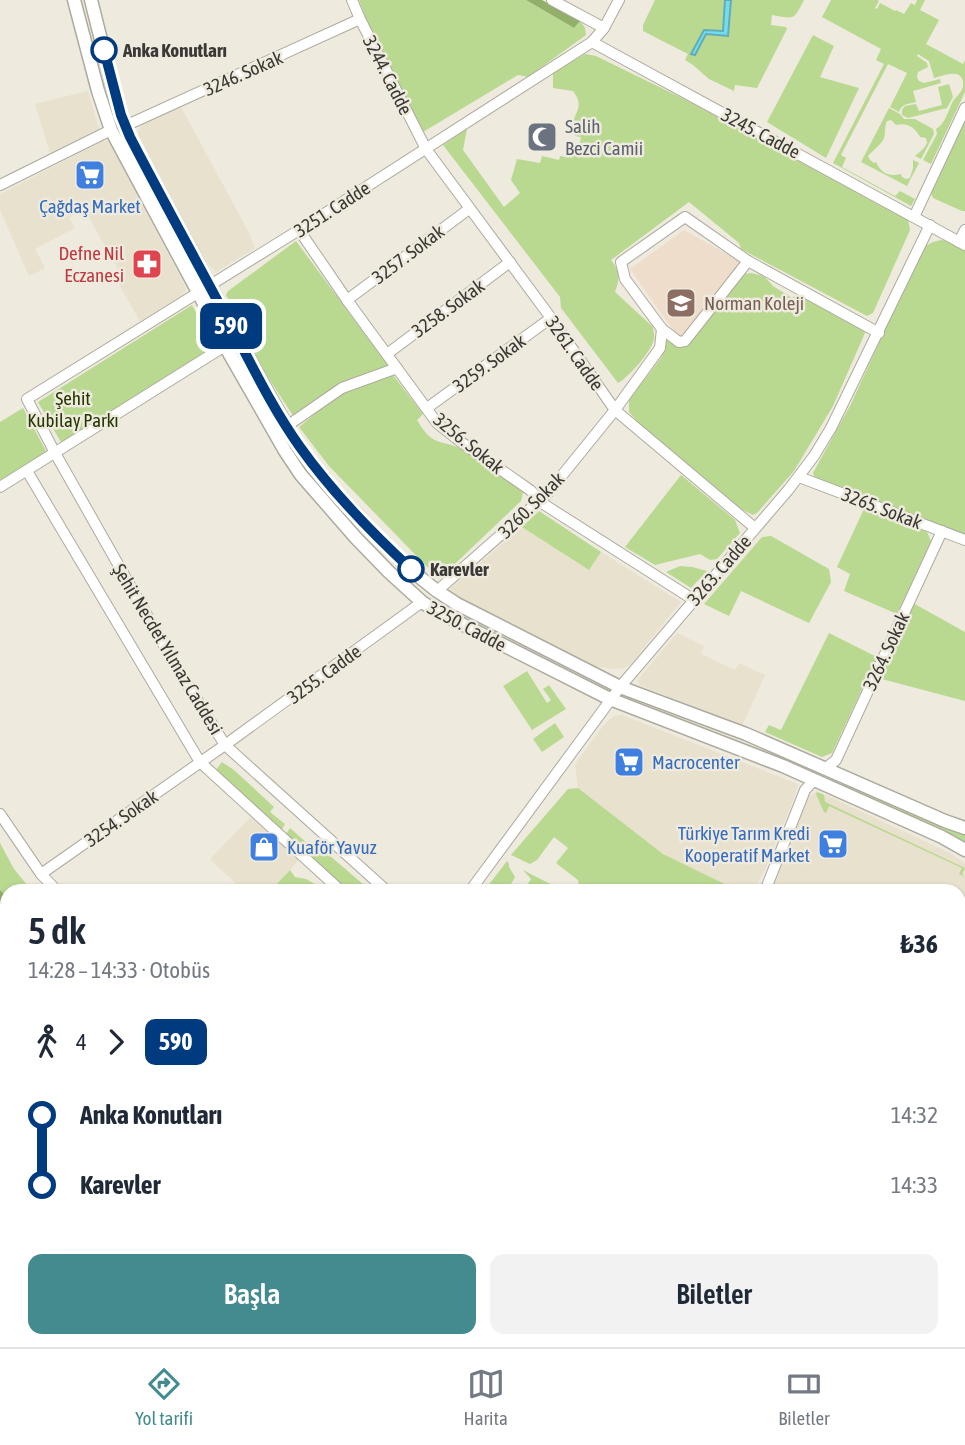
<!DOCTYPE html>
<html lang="tr">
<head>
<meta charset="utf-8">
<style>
  body { margin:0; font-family:"Asap Condensed",sans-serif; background:#f2f2f3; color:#1f2937; height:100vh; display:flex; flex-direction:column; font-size:26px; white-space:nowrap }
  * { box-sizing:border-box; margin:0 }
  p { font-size:23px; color:#747a83 }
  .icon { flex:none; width:38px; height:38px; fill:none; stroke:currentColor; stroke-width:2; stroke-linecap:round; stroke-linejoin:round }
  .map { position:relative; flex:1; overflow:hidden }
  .drawer { position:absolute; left:0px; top:884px; width:966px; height:464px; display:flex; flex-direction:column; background:#fff; border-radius:21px 21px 0 0; box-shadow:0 2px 5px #0004 }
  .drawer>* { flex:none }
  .badge { padding:0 14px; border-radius:10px; font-size:24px; line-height:46px }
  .map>.badge { position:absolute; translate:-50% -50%; box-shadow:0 0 0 4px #fff }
  .legs { display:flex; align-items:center; gap:10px; height:77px; padding:0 28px; font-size:23px }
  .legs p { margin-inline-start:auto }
  .head { display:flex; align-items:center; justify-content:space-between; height:119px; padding:0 28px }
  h1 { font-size:38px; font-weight:600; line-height:52px }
  .primary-button { display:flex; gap:14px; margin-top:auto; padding:14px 28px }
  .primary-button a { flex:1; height:80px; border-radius:14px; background:#438b8e; color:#fff; font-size:28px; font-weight:600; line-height:80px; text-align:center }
  .primary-button a+a { background:#f2f2f3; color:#1f2937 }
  ul { padding:0 28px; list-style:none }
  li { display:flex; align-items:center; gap:24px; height:70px; font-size:26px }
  li i { display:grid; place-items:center; width:10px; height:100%; margin:0 9px; background:currentColor }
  li i::after { content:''; width:18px; height:18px; margin:-9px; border:5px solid; border-radius:50%; background:#fff }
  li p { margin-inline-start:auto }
  li:first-child i { background:linear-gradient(#0000 50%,currentColor 0) }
  li:last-child i { background:linear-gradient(currentColor 50%,#0000 0) }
  .tab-bar { display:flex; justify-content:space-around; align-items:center; height:98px; border-top:2px solid #e0e1e3; background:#fff; font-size:19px; color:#747a83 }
  .tab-bar a { display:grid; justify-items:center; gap:4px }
  .tab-bar .on { color:#438b8e }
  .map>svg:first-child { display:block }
  .built { fill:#e7e1cd }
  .education { fill:#efddcc }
  .green { fill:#b9d991 }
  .forest { fill:#92b06a }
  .water { fill:#72ddef; stroke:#62acb7; stroke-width:2 }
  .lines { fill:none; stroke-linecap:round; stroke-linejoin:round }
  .minor-casing { stroke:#adaa9e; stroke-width:12 }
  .tertiary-casing { stroke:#adaa9e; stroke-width:15 }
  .motorway-casing { stroke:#adaa9e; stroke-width:20 }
  .minor { stroke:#fff; stroke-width:10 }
  .tertiary { stroke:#fff; stroke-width:12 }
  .motorway { stroke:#fff; stroke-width:18 }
  .line-1-casing { stroke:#fff; stroke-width:16 }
  .line-1 { stroke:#003b80; stroke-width:10 }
  .stop-1-dot { fill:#fff; stroke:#003b80; stroke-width:3.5 }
  .labels { text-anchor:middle; stroke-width:5; stroke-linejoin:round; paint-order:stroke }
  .stop-label { font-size:19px; font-weight:bold; fill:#3b3935; stroke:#eeeade; text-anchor:start }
  .street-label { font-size:19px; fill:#3b3935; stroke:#eeeade }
  .worship-label { font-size:19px; fill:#5b616d; stroke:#eeeade; text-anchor:start }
  .shop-label { font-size:19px; fill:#366cbe; stroke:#eeeade; text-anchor:start }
  .health-label { font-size:19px; fill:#be3a42; stroke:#eeeade; text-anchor:end }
  .education-label { font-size:19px; fill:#785e54; stroke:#eeeade; text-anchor:start }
  .park-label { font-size:19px; fill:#253802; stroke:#eeeade }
</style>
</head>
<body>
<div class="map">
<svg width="965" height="1347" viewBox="0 0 965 1347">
  <rect width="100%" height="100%" fill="#eeeade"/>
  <g class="built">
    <path d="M 88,91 L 99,129 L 97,132 L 51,156 L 35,104 Z"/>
    <path d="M 181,107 L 248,231 L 255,248 L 216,272 L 205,261 L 137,134 L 142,124 Z"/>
    <path d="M 103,141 L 108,141 L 110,143 L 185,286 L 186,289 L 183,295 L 140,321 L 114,276 L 120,272 L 84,209 L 69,218 L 75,228 L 35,249 L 45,268 L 29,276 L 0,210 L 0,194 Z"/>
    <path d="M 522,527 L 589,570 L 601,552 L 681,602 L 631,664 L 624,668 L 615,669 L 591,666 L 447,591 Z"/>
    <path d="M 677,633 L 704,646 L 701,654 L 735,670 L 739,663 L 765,675 L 742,726 L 640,685 L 638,681 L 640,677 Z"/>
    <path d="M 622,715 L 798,784 L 793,801 L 764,872 L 754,891 L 739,891 L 663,854 L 578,788 L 575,764 L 603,726 L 614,716 Z"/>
    <path d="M 817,791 L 948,852 L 965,863 L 965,1074 L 959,1113 L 959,891 L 772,891 L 807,798 Z"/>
    <path d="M 252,816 L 299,860 L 270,891 L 244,891 L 210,859 Z"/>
  </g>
  <path class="education" d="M 684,230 L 741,262 L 681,337 L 678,337 L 630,269 Z"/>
  <g class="green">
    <path d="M 359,0 L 526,0 L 574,28 L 580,21 L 585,28 L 586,35 L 528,77 L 518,75 L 423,132 L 367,21 Z"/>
    <path d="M 655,0 L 804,0 C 793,21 795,19 772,15 L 771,25 L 786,27 L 787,29 L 757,88 L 735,85 L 734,91 L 709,79 L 693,65 L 685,60 L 688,54 L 643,31 L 643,25 Z"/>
    <path d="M 831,0 L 877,0 L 879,1 L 875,8 L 877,9 L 880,3 L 895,11 L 896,10 L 904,14 L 911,3 L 915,5 L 917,0 L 925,0 L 920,10 L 939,20 L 926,44 L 963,64 L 965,60 L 965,92 L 931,164 L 923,160 L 937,134 L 936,129 C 945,124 948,111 953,101 C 956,97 961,93 963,87 C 965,66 943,76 934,78 L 929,61 L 918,54 L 917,56 L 927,63 L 928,67 L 918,72 L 917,77 L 919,81 L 924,83 L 940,79 L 941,83 L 913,91 L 916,102 C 909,104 902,103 899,112 L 890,107 L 907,73 L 888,64 L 841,155 L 846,158 L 842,167 L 895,196 L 900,191 L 915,199 L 911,206 L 833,163 L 884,64 L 876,60 L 881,49 L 822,17 Z"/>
    <path d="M 813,35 L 834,46 L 820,77 L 859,88 L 826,158 L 767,122 Z"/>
    <path d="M 585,54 L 596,56 L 686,100 L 908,220 L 910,230 L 873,313 L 867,316 L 741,249 L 739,243 L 689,202 L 611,260 C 620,271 620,279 615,292 L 653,327 C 653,331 655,335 654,339 C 652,351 629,377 618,383 L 561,308 L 560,297 L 443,145 L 467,129 L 463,150 L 504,207 L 520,193 L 511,180 L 517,159 L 540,163 L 542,156 L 559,160 L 560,156 L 566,157 L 566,152 L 572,153 L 573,147 L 579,148 L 581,137 L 575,136 L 576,131 L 571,130 C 573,112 586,108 573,91 L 553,88 L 553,73 Z"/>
    <path d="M 949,84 L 953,97 L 947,108 L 908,118 L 902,115 L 902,110 L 905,106 L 916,104 L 919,111 L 942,105 L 938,87 Z"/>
    <path d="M 889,108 L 900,114 L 904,119 L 915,119 L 933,129 L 934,134 L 921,159 L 915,156 C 921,151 924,149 927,143 L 926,138 L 920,137 C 915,127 907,122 896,125 L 891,120 L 887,121 C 884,128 886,131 884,138 C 882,144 872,151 868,156 L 870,160 L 874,163 L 876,162 C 881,173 889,177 901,174 L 902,177 L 906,179 L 910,178 L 913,168 L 913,160 L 919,163 L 907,186 L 861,162 Z"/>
    <path d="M 965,120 L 965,211 L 962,211 L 933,198 L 931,193 Z"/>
    <path d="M 941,240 L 950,241 L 965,249 L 965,534 L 815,479 L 813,473 L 851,404 L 923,247 L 933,242 Z"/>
    <path d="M 296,241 L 389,367 L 294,417 L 265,373 L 226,295 L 228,291 Z"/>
    <path d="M 751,273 L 764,276 L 773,286 L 792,298 L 798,294 L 864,328 L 865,333 L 833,406 L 794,471 L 757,513 L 753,515 L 739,508 L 646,431 L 629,412 L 629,400 L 661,358 L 668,337 L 676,346 L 740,275 Z"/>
    <path d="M 192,305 L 214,346 L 62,444 L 38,402 Z"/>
    <path d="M 389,373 L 393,375 L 423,414 L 417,420 C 435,451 443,437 467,452 C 487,463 505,478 523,492 L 521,501 L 439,579 L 329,466 L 299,427 L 343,391 Z"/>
    <path d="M 23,408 L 46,451 L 46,456 L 0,483 L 0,422 Z"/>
    <path d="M 681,475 L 735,520 L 740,533 L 717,559 L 710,560 L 700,554 L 655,565 L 625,547 Z"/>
    <path d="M 864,509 L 927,532 L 931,541 L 897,614 L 844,591 L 850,574 L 837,567 Z"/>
    <path d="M 539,511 L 601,552 L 589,570 L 522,527 Z"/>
    <path d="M 771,536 L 829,569 L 831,582 L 809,623 L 741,591 L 729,616 L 704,604 L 762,537 Z"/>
    <path d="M 680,566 L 692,567 L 707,571 L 691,588 L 666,572 Z"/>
    <path d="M 913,603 L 965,632 L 965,701 L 878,678 Z"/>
    <path d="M 829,633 L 877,657 L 832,753 L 822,757 L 765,732 L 769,725 L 781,730 Z"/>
    <path d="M 527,671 L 547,703 L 551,700 L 543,689 L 549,685 L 566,709 L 532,730 L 503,686 Z"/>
    <path d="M 555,723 L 564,737 L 542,752 L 533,739 Z"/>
    <path d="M 222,762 L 234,770 L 274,807 L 270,812 L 285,824 L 281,831 L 215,771 Z"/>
    <path d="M 843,783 L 965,835 L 965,842 L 946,832 L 842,787 Z"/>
    <path d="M 578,788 L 663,854 L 739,891 L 580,891 L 578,880 L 556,863 L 568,848 L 554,837 L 537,860 L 530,864 L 511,855 L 568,789 Z"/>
    <path d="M 817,792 L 824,795 L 825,802 L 965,868 L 962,874 L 965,877 L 959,874 L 962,868 L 829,806 L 826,813 L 824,812 L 816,794 Z"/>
    <path d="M 290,828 L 318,853 L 322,849 L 371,891 L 348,891 L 285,836 Z"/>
    <path d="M 0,843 L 14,869 L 32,891 L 7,891 L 7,897 L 0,890 Z"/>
    <path d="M 507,861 L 509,864 L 509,867 L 515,877 L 507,891 L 484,891 Z"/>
    <path d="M 290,870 L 295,877 L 306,879 L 327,891 L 270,891 Z"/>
    <path d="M 523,870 L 564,891 L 523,891 L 531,879 Z"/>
    <path d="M 965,1231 L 965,1347 L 936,1347 L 938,1341 L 959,1340 L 959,1254 Z"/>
  </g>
  <g class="forest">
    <path d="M 526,0 L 542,0 L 580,21 L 574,28 Z"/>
    <path d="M 0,890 L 7,897 L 7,942 L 0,936 Z"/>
    <path d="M 0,962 L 7,970 L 7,1051 L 0,1050 Z"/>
    <path d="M 0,1067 L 7,1067 L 7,1340 L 320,1340 L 323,1347 L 0,1347 Z"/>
    <path d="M 431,1340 L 435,1347 L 372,1347 L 370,1344 L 375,1341 Z"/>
  </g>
  <path class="water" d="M 725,0 L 731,0 L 728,36 L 706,34 L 695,55 L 691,54 L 704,30 L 723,31 Z"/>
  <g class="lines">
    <g class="minor-casing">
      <g id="minor">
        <path d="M 352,0 L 360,19 L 426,149 L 551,318 L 615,410 L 755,528"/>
        <path d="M 552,0 L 604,28"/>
        <path d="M 592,42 L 965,245"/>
        <path d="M 125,126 L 360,19"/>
        <path d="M 0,185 L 111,130"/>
        <path d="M 914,217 L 965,108"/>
        <path d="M 299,230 L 347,300 L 437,423 L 461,442 L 530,490 L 545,505 L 694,600"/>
        <path d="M 959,242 L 965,230"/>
        <path d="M 347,300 L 469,209"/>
        <path d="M 662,329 L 679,342 L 685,341 L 748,261"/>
        <path d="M 387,354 L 510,262"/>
        <path d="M 427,408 L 551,318"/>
        <path d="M 287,426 L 342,388 L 397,368"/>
        <path d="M 27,471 L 200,762 L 341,891"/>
        <path d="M 799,477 L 965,540"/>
        <path d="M 0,487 L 225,346"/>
        <path d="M 437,591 L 547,494 L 615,410 L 660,348 L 662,329 L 625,279 L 621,262 L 685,217 L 748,261 L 879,333"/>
        <path d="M 826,768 L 836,760 L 942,531"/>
        <path d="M 0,814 L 41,874 L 57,891"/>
        <path d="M 41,874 L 225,745 L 422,602"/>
        <path d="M 387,891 L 225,745 L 170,656 L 55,453 L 27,399 L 299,230 L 592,42 L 604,28 L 619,0"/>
        <path d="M 470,891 L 620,687 L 789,489 L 814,456 L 831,428 L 930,225"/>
        <path d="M 765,891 L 805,790 L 814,780"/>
        <path d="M 959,1154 L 965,1127"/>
        <path d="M 959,1223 L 965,1197"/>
        <path d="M 446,1340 L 449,1347"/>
        <path d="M 643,1340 L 659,1347"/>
        <path d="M 801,1347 L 803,1340"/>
        <path d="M 914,1347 L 915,1340"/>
        <path d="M 930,1347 L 931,1340"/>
      </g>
    </g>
    <g class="tertiary-casing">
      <g id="tertiary">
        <path d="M 74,0 L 98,91 L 111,130 L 199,294 L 225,346 L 285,451 L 301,475 L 356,538 L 389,572 L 422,602 L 436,611 L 610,699 L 783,766 L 942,837 L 965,850"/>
        <path d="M 91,0 L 117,104 L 130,137 L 263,384 L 297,444 L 334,490 L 386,546 L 417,575 L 437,591 L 457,604 L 620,687 L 746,734 L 945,821 L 965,828"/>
      </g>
    </g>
    <g class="motorway-casing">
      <g id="motorway">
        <path d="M 0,952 L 7,960"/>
        <path d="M 0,1058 L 7,1058"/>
        <path d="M 328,1340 L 332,1347"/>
        <path d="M 359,1340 L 363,1347"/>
      </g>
    </g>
    <use href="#minor" class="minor"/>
    <use href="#tertiary" class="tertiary"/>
    <use href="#motorway" class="motorway"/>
  </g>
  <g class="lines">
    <g class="line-1-casing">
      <path id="line-1" d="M 104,50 L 121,115 L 130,137 C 160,195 192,253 223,311 C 248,357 270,405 300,447 C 332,492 371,532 411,569"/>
    </g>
    <use href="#line-1" class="line-1"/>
  </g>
  <defs>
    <g id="mosque-square" transform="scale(1.575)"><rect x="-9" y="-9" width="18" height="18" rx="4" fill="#6b7280" stroke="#eeeade"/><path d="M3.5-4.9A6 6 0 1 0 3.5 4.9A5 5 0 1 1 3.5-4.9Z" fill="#fff"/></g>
    <g id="supermarket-square" transform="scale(1.575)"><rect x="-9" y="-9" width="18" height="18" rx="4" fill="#3f7fe0" stroke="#eeeade"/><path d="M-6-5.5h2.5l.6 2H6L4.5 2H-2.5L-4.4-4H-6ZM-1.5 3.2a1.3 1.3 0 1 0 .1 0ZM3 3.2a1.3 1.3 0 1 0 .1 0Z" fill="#fff"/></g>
    <g id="pharmacy-square" transform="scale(1.575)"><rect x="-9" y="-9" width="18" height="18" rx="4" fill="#e0444e" stroke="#eeeade"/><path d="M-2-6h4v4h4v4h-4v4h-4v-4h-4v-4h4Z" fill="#fff"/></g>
    <g id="school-square" transform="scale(1.575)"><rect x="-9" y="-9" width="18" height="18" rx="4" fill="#8d6e63" stroke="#eeeade"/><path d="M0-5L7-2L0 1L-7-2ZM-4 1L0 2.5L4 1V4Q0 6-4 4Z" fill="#fff"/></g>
    <g id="shop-square" transform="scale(1.575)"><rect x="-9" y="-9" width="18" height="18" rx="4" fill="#3f7fe0" stroke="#eeeade"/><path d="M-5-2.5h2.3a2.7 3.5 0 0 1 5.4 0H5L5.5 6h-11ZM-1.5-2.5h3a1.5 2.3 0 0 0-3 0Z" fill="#fff"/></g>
  </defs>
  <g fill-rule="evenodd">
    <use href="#mosque-square" x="542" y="137"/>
    <use href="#supermarket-square" x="90" y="175"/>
    <use href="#pharmacy-square" x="147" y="264"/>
    <use href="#school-square" x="681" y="303"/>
    <use href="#supermarket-square" x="629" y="762"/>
    <use href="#supermarket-square" x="833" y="844"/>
    <use href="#shop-square" x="264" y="847"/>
  </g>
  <g class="stop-1-dot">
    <circle cx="104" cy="50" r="12"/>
    <circle cx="411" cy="569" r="12"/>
  </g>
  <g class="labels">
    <g class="stop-label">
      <text x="123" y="57">Anka Konutları</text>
      <text x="430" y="576">Karevler</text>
    </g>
    <g class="street-label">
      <text transform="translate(243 73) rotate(-24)" y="7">3246. Sokak</text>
      <text transform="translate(388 75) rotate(63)" y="7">3244. Cadde</text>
      <text transform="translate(761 133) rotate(28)" y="7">3245. Cadde</text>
      <text transform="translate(332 209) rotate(-33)" y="7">3251. Cadde</text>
      <text transform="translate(408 254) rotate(-37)" y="7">3257. Sokak</text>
      <text transform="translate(448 308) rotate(-36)" y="7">3258. Sokak</text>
      <text transform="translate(575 353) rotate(55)" y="7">3261. Cadde</text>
      <text transform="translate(489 363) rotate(-36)" y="7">3259. Sokak</text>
      <text transform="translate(469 443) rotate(39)" y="7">3256. Sokak</text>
      <text transform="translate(531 505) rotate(-45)" y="7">3260. Sokak</text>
      <text transform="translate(882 508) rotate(21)" y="7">3265. Sokak</text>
      <text transform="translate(719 570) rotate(-49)" y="7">3263. Cadde</text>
      <text transform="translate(467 626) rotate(28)" y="7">3250. Cadde</text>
      <text transform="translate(168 649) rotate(59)" y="7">Şehit Necdet Yılmaz Caddesi</text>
      <text transform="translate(886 651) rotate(-65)" y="7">3264. Sokak</text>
      <text transform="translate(324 674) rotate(-36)" y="7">3255. Cadde</text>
      <text transform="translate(121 818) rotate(-35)" y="7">3254. Sokak</text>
    </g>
    <g class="worship-label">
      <text x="565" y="133">Salih<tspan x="565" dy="22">Bezci Camii</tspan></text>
    </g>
    <g class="shop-label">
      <text x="90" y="213" text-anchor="middle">Çağdaş Market</text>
      <text x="652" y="769">Macrocenter</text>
      <text x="810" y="840" text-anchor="end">Türkiye Tarım Kredi<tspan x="810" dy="22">Kooperatif Market</tspan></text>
      <text x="287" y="854">Kuaför Yavuz</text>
    </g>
    <g class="health-label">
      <text x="124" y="260">Defne Nil<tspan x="124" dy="22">Eczanesi</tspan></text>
    </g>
    <g class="education-label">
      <text x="704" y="310">Norman Koleji</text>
    </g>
    <g class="park-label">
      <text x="73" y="405">Şehit<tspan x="73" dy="22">Kubilay Parkı</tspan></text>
    </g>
  </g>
</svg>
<b class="badge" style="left:231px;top:326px;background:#003b80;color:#fff">590</b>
<section class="drawer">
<div class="head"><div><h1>5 dk</h1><p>14:28 – 14:33 · Otobüs</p></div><b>₺36</b></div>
<div class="legs"><svg class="icon" aria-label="walk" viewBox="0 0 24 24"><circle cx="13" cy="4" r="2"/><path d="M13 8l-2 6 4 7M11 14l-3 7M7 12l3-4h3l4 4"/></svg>4<svg class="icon" aria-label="forward" viewBox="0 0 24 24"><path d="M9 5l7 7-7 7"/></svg><b class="badge" style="background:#003b80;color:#fff">590</b></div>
<ul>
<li><i style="color:#003b80"></i><b>Anka Konutları</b><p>14:32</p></li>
<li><i style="color:#003b80"></i><b>Karevler</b><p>14:33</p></li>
</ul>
<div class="primary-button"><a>Başla</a><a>Biletler</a></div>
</section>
</div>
<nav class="tab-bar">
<a class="on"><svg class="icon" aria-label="directions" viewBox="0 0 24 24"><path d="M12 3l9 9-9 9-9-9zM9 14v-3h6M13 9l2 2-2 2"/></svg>Yol tarifi</a>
<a><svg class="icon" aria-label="map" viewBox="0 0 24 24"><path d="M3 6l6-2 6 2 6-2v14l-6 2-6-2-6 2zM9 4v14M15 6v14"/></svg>Harita</a>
<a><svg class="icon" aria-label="tickets" viewBox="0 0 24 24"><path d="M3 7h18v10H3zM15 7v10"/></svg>Biletler</a>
</nav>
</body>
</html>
